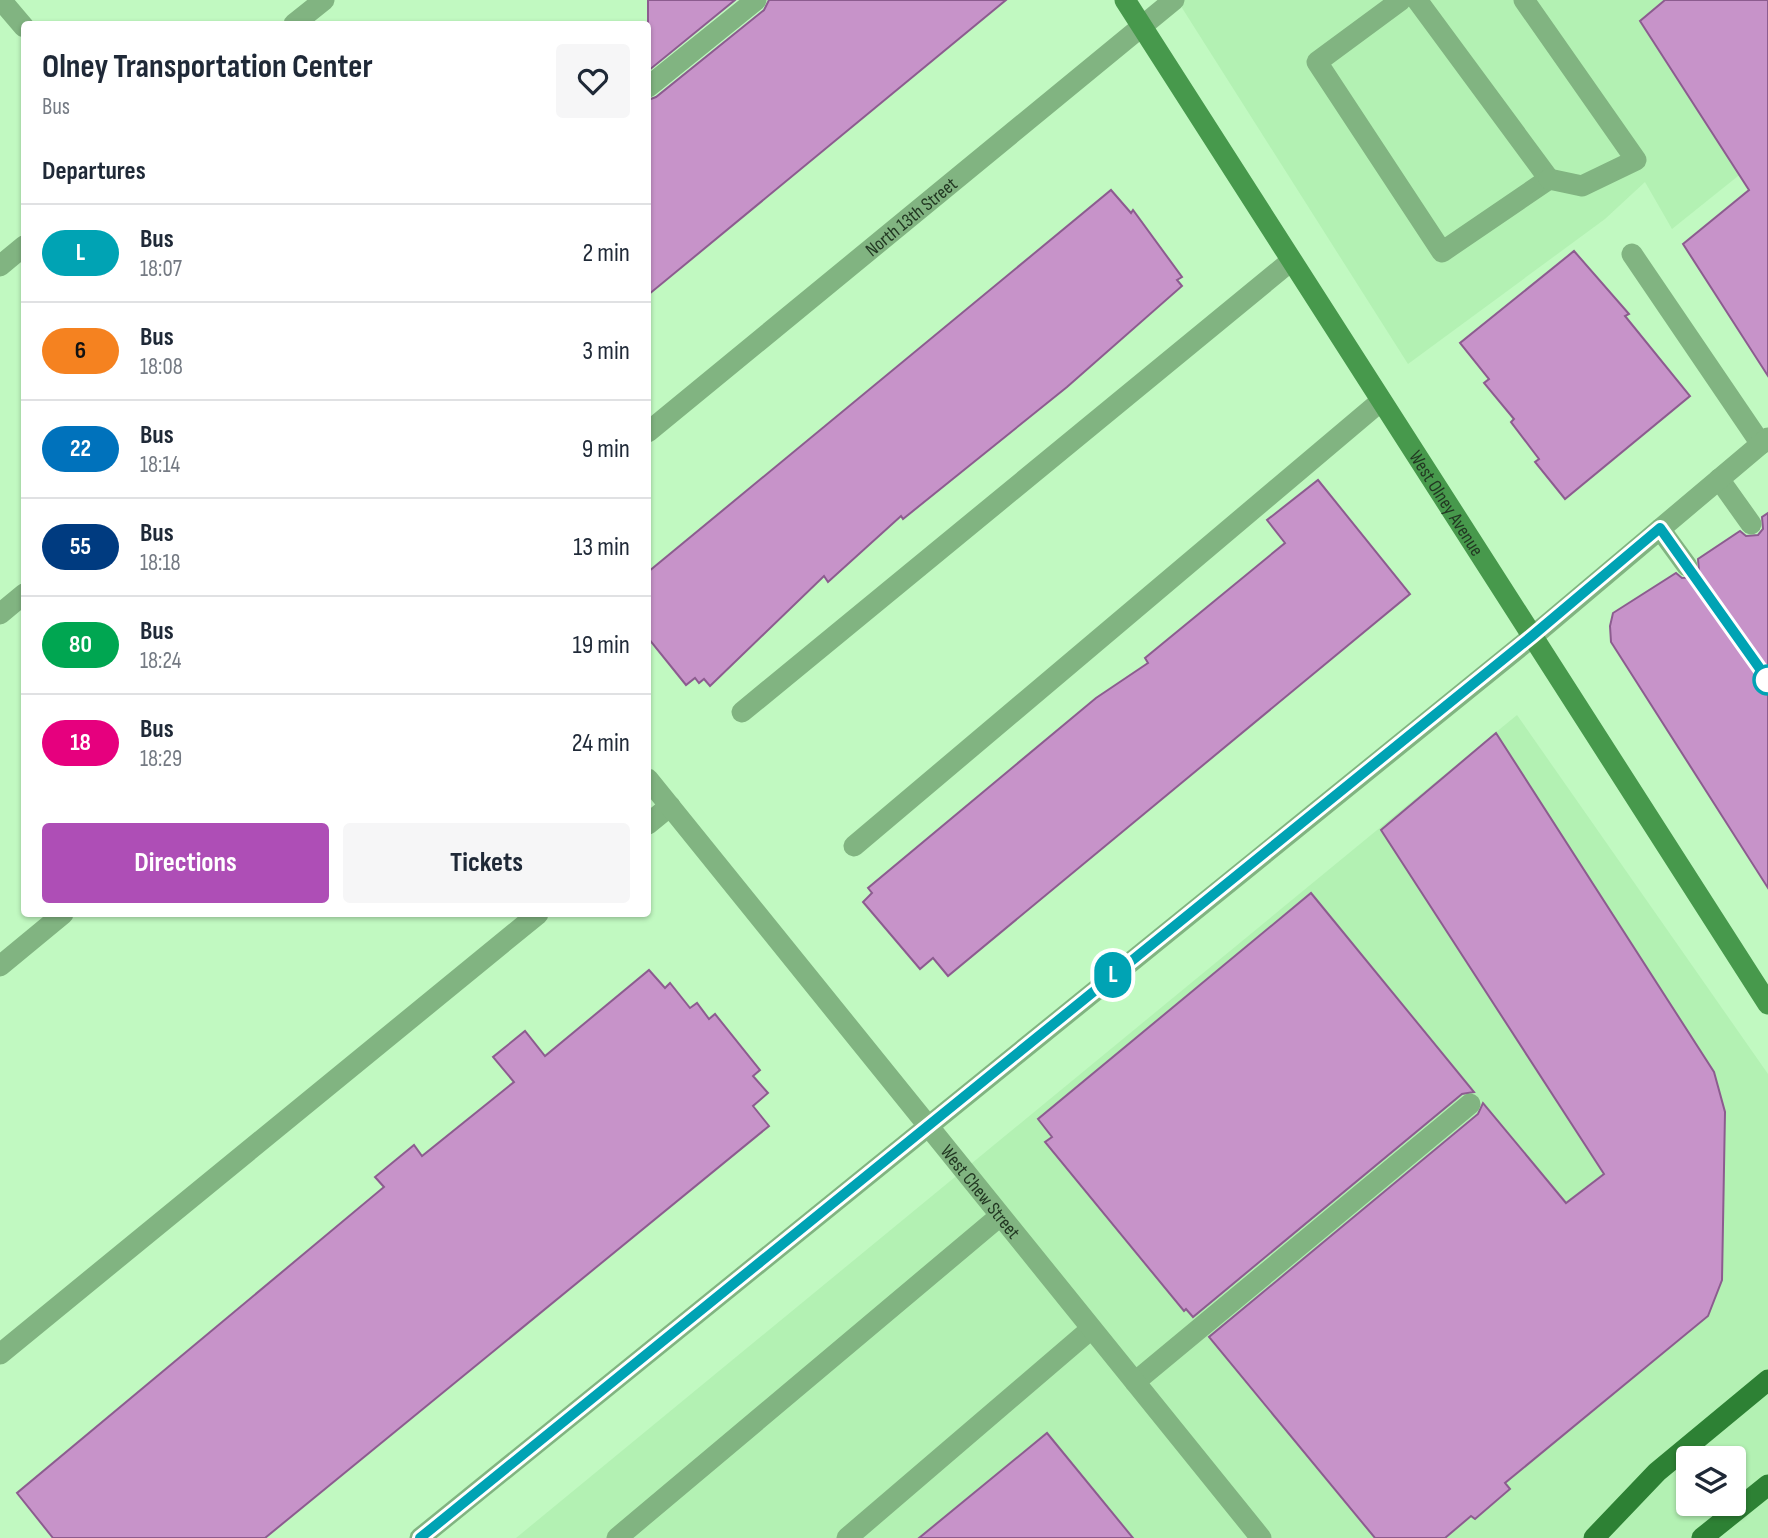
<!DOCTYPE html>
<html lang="en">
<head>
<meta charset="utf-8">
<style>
  body { margin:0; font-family:"Sofia Sans Condensed",sans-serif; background:#f6f6f7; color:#1f2937; height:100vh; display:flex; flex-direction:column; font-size:26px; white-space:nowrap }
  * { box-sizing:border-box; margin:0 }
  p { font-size:23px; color:#747a83 }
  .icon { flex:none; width:38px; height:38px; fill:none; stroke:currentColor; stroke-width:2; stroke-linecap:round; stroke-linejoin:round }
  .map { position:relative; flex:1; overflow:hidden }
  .sheet { position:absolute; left:21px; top:21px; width:630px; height:896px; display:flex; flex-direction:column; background:#fff; border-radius:7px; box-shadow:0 2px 5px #0004 }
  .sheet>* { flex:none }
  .badge { padding:0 14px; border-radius:23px; font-size:24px; line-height:46px }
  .buttons { position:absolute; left:1676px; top:1446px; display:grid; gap:14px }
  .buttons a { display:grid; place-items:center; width:70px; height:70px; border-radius:7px; background:#fff; box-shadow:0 2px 5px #0004; font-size:35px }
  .map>.badge { position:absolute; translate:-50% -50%; box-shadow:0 0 0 4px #fff }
  h2 { padding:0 21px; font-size:26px; line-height:63px }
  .round { display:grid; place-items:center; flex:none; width:74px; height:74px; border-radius:7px; background:#f6f6f7 }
  .overview { display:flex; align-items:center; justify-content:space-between; height:119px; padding:0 21px }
  h1 { font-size:33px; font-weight:700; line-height:52px }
  .action { display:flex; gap:14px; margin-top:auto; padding:14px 21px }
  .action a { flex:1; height:80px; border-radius:7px; background:#ae4eb6; color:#fff; font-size:28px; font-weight:700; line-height:80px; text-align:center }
  .action a+a { background:#f6f6f7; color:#1f2937 }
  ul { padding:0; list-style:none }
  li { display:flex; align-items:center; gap:21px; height:98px; padding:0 21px; border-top:2px solid #e0e1e3 }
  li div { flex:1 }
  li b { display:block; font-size:26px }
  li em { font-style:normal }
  li .badge { min-width:77px; font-weight:700; text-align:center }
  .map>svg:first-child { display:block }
  .built { fill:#b3f1b3; fill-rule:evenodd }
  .building { fill:#c793c9; stroke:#8c5c8f; stroke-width:2 }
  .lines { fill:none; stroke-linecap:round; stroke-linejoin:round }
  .lane { stroke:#81b481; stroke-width:21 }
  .street { stroke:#81b481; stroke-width:21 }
  .secondary { stroke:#47994c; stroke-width:21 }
  .primary { stroke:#2d8134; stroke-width:21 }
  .line-casing { stroke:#fff; stroke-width:16 }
  .line { stroke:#00a3b4; stroke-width:10 }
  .stop-dot { fill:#fff; stroke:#00a3b4; stroke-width:3.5 }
  .labels { text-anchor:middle; stroke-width:5; stroke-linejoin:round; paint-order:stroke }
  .street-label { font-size:19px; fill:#223822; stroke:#fff }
</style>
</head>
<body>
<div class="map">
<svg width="1768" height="1538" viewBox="0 0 1768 1538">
  <rect width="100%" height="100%" fill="#c1f9c1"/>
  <g class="built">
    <path d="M 1177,0 L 1768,0 L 1768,152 L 1672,229 L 1645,182 L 1605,219 L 1408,364 Z"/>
    <path d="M 1517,715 L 1768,1074 L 1768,1538 L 516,1538 ZM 1689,1458 L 1734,1458 L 1734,1503 L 1689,1503 Z"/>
  </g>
  <g class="building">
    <path d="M 648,0 L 735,0 L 648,71 Z"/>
    <path d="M 769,0 L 1006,0 L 648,295 L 648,100 L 656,97 L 764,10 Z"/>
    <path d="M 1665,0 L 1768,0 L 1768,376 L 1683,244 L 1749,190 L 1640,21 Z"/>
    <path d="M 1111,190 L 1131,213 L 1133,210 L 1182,277 L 1177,280 L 1182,286 L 1067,387 L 903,519 L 901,516 L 828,582 L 824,576 L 710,686 L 704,679 L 699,683 L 695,678 L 686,685 L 648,638 L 648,572 Z"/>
    <path d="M 1574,251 L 1629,314 L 1625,316 L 1690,396 L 1565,499 L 1535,462 L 1539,459 L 1511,422 L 1514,419 L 1484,383 L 1489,379 L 1460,343 Z"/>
    <path d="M 1318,480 L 1410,594 L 948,976 L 933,958 L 920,969 L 863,902 L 872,893 L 868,888 L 1096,698 L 1148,663 L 1145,658 L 1285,543 L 1267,520 Z"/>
    <path d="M 1768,513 L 1768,888 L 1611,642 L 1610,626 L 1613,613 L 1676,573 L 1682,578 L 1694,577 L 1699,571 L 1698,559 L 1740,531 L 1746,536 L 1758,535 L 1763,529 L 1762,517 Z"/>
    <path d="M 1496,733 L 1714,1072 L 1725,1112 L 1722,1280 L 1708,1316 L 1505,1483 L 1510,1489 L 1475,1519 L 1471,1516 L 1445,1538 L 1375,1538 L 1209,1337 L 1478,1114 L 1483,1103 L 1566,1203 L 1604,1174 L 1381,830 Z"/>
    <path d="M 1311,893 L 1474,1092 L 1462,1094 L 1193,1317 L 1186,1309 L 1184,1311 L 1045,1142 L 1052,1137 L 1038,1119 Z"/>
    <path d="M 649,970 L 665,988 L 670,983 L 690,1008 L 697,1003 L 709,1019 L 715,1014 L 760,1070 L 753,1076 L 768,1093 L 753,1106 L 769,1126 L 265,1538 L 53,1538 L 17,1493 L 384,1187 L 375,1177 L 414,1145 L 422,1156 L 514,1082 L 493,1057 L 525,1031 L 545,1056 Z"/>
    <path d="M 1047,1433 L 1133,1538 L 919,1538 Z"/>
  </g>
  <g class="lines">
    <g class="lane">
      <path d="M 1401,0 L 1317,62 L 1442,252 L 1549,179 L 1417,0"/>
      <path d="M 1524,0 L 1636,160 L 1582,186 L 1549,179"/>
      <path d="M 648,87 L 756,0"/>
      <path d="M 1632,254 L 1761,444"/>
      <path d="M 1719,479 L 1751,524"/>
      <path d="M 1660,529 L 1687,566"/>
      <path d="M 0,614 L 24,594"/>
      <path d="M 742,712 L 1291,261"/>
      <path d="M 648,824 L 670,806"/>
      <path d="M 854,846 L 1381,401"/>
      <path d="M 0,1354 L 538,914"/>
      <path d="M 1135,1382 L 1470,1104"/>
      <path d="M 617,1538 L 1000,1216"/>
      <path d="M 847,1538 L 1091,1329"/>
    </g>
    <g class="street">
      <path d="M 1,0 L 24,27"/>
      <path d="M 294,24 L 324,0"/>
      <path d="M 0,266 L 24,246"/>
      <path id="s1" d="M 648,432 L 1174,0"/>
      <path id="s2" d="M 648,779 L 1261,1538"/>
      <path d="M 0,966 L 63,914"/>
      <path d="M 420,1538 L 1532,637 L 1768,438"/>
    </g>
    <path class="secondary" id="s3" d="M 1125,0 L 1768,1004"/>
    <g class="primary">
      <path d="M 1594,1538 L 1657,1472 L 1768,1380"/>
      <path d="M 1702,1538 L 1768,1485"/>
    </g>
  </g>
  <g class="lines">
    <g class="line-casing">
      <path id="line" d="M 420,1538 L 1532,636 L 1660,528 L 1768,680"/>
    </g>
    <use href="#line" class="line"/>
  </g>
  <circle class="stop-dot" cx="1768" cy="680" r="14"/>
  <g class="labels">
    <g class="street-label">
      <text dy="7" stroke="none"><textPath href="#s1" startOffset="340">North 13th Street</textPath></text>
      <text dy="7" stroke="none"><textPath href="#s3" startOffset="597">West Olney Avenue</textPath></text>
      <text dy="7" stroke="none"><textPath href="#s2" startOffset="530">West Chew Street</textPath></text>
    </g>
  </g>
</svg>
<div class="buttons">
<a><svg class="icon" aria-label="layers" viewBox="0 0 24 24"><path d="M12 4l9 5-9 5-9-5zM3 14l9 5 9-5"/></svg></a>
</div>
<b class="badge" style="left:1113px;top:975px;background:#00a3b4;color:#fff">L</b>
<section class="sheet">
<div class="overview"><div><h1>Olney Transportation Center</h1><p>Bus</p></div><a class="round"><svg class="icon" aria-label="heart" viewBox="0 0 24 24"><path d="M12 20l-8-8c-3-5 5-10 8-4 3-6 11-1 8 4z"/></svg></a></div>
<h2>Departures</h2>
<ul>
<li><span class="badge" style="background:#00a3b4;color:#fff">L</span><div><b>Bus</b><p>18:07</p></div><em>2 min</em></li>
<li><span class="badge" style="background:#f58220;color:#111">6</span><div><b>Bus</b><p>18:08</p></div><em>3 min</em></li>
<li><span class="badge" style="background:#0072bc;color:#fff">22</span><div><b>Bus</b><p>18:14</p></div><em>9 min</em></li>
<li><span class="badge" style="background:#003b80;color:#fff">55</span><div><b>Bus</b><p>18:18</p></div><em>13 min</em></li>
<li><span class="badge" style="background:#00a651;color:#fff">80</span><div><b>Bus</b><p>18:24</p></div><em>19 min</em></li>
<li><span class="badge" style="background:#e6007e;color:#fff">18</span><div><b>Bus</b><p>18:29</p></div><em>24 min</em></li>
</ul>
<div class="action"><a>Directions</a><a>Tickets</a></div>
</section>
</div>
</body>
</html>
